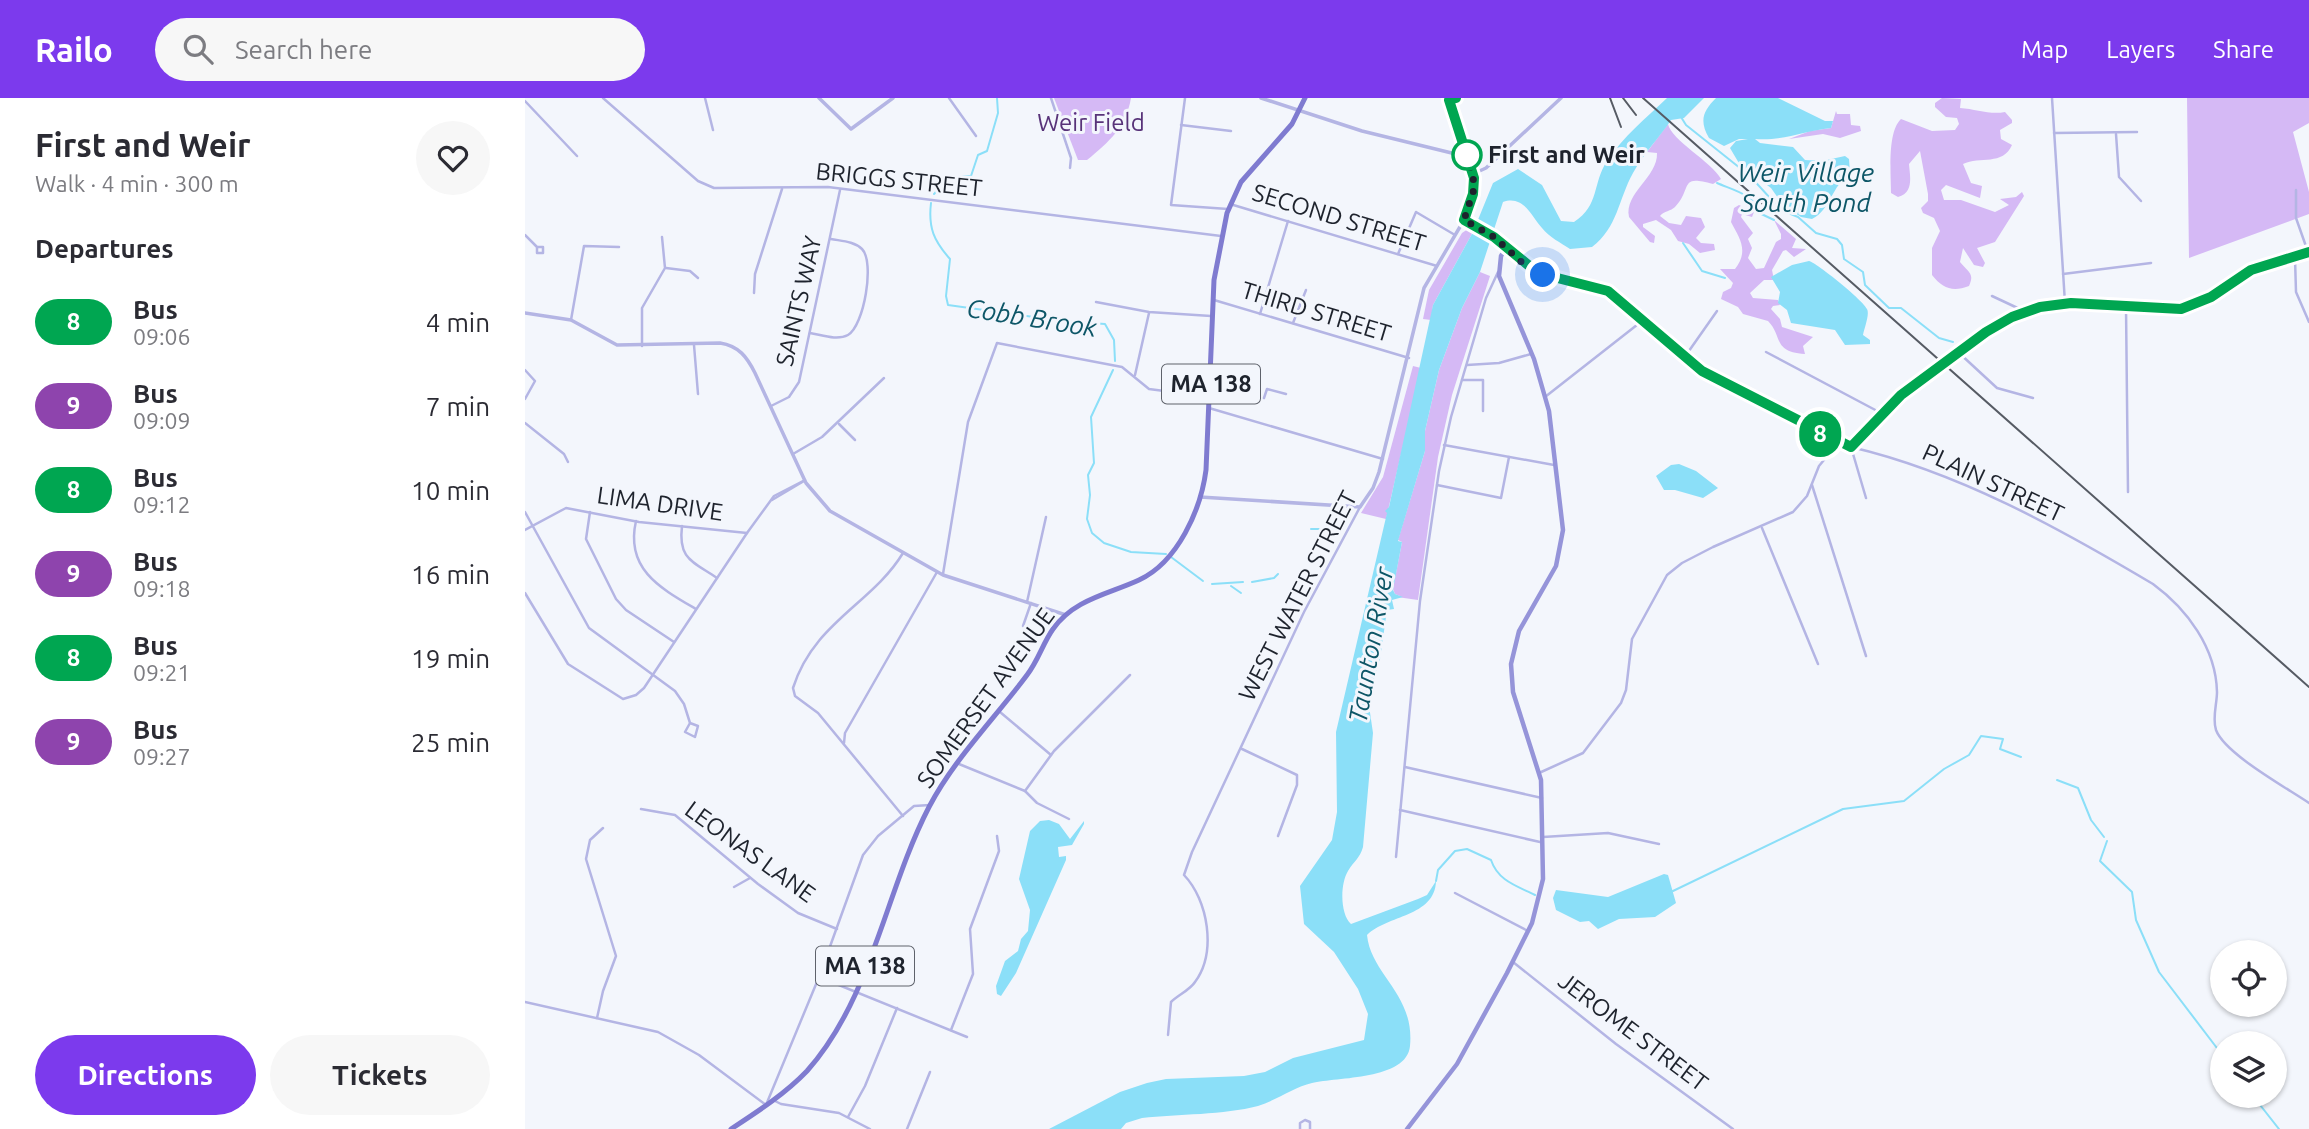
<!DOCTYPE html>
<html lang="en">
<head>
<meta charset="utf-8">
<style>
  body { margin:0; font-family:Ubuntu,sans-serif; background:#f7f7f7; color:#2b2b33; height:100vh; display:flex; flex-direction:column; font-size:26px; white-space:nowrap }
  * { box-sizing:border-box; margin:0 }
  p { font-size:23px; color:#7c7c81 }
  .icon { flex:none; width:38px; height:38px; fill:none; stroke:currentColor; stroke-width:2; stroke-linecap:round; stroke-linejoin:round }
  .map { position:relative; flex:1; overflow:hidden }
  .details { display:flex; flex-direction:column; background:#fff; width:525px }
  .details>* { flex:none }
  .badge { padding:0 14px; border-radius:23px; font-size:24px; line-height:46px }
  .fabs { position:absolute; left:1685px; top:842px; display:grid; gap:14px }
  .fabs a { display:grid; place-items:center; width:77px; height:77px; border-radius:50%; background:#fff; box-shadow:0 2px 5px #0004; font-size:35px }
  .you { position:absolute; width:35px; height:35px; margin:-18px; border:5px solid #fff; border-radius:50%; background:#1a73e8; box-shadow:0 0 0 10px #1a73e833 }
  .map>.badge { position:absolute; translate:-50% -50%; box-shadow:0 0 0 4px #fff }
  h2 { padding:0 35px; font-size:26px; line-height:63px }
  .round { display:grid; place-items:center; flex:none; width:74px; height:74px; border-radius:37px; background:#f7f7f7 }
  .head { display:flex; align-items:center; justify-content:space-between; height:119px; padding:0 35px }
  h1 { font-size:33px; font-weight:600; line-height:52px }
  .button { display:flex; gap:14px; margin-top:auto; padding:14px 35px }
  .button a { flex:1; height:80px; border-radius:42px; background:#7c3aed; color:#fff; font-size:28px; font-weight:600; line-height:80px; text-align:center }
  .button a+a { background:#f7f7f7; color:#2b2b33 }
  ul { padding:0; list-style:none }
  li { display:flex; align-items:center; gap:21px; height:84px; padding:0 35px }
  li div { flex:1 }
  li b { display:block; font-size:26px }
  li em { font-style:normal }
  li .badge { min-width:77px; font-weight:700; text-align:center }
  header { display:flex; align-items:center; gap:42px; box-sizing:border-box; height:98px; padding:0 35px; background:#7c3aed; color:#fff }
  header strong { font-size:33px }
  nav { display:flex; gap:38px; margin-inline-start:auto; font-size:24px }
  .search { width:490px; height:63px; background:#f7f7f7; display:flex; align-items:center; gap:18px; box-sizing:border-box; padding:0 24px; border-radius:38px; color:#7c7c81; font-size:26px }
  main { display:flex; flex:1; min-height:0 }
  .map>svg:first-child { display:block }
  .green { fill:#d5b9f5 }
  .water { fill:#8bdff8 }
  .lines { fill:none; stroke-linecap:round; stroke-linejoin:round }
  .stream { stroke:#8bdff8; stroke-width:2 }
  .minor { stroke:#b4b5e4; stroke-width:2.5 }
  .tertiary { stroke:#b4b5e4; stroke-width:3.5 }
  .secondary { stroke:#9594d9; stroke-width:4.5 }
  .primary { stroke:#7f7bd0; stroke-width:5 }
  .rail { stroke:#565b64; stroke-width:2 }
  .line-casing { stroke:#fff; stroke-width:16 }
  .line { stroke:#00a651; stroke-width:10 }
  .walk { stroke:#1e232d; stroke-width:7; stroke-dasharray:0 12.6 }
  .stop-dot { fill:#fff; stroke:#00a651; stroke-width:3.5 }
  .labels { text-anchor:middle; stroke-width:6; stroke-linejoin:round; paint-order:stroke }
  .shield { fill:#f3f6fc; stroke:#5e626b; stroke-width:2 }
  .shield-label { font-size:23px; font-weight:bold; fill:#1e232d }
  .park-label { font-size:24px; fill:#583379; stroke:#f3f6fc }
  .stop-label { font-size:24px; font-weight:bold; fill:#1e232d; stroke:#f3f6fc; text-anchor:start }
  .street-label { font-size:24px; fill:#1e232d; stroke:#f3f6fc }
  .water-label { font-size:26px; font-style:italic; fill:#0d5667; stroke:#f3f6fc }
</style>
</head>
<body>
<header>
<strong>Railo</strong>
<div class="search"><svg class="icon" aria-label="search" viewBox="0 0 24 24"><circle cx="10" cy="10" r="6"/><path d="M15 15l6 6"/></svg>Search here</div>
<nav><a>Map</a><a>Layers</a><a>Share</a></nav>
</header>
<main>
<section class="details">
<div class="head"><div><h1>First and Weir</h1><p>Walk · 4 min · 300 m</p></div><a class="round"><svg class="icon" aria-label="heart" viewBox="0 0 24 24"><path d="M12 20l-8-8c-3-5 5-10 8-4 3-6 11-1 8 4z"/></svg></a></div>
<h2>Departures</h2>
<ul>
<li><span class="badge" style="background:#00a651;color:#fff">8</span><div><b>Bus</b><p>09:06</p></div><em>4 min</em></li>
<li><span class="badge" style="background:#8e44ad;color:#fff">9</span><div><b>Bus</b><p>09:09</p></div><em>7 min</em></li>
<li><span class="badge" style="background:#00a651;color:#fff">8</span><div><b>Bus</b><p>09:12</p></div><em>10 min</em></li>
<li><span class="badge" style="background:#8e44ad;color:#fff">9</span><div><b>Bus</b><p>09:18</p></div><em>16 min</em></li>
<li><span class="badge" style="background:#00a651;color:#fff">8</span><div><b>Bus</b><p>09:21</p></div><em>19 min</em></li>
<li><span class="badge" style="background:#8e44ad;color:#fff">9</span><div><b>Bus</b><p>09:27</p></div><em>25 min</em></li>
</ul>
<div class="button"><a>Directions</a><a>Tickets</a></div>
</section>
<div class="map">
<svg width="1784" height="1031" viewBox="0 0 1784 1031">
  <rect width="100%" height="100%" fill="#f3f6fc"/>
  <g class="green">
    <path d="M 529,0 L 606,0 C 601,29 584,44 562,62 L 553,62 Z"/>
    <path d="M 1417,0 L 1436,1 L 1435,10 C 1451,11 1465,17 1480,14 L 1487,22 L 1487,25 L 1475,32 L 1476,41 L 1487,47 C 1478,68 1455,58 1438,66 L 1446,85 L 1457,88 L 1455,100 L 1421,87 L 1416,92 L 1419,102 L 1436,102 L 1470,114 L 1484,107 L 1475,101 L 1491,99 L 1497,94 L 1499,98 L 1470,144 L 1452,150 L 1460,165 L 1458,169 L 1449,167 L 1438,150 L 1435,164 C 1443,174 1450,175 1444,188 C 1428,194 1418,191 1407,177 L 1407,150 L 1415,133 L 1409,120 L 1398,115 L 1396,110 L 1403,103 L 1403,96 L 1395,53 L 1384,66 C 1385,78 1389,95 1373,99 L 1366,95 C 1366,76 1362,34 1376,21 L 1407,33 L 1430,32 L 1434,26 L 1432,20 L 1421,19 L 1410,9 L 1410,5 Z"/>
    <path d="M 1662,0 L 1784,0 L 1784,25 L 1768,34 L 1784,94 L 1784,116 L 1664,160 Z"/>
    <path d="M 1311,13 L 1312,16 L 1325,16 L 1326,27 L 1335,28 L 1336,33 L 1315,40 L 1298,36 L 1264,41 L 1285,33 L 1306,30 Z"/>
    <path d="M 1143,26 C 1146,42 1187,64 1196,81 L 1188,86 C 1153,76 1168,90 1150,109 C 1146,113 1139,113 1135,118 L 1144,125 L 1156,127 L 1161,118 L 1176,120 L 1180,129 L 1171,140 L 1176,145 L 1189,146 L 1190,152 L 1175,155 L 1164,146 L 1153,143 L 1146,132 L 1131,122 L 1118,126 L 1118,129 L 1130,138 L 1129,145 L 1125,144 L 1104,119 C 1099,95 1133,79 1132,55 L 1122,54 Z"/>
    <path d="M 1214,107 L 1229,114 L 1227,119 L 1217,116 L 1216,119 L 1228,135 L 1223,141 L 1227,150 L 1223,160 L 1231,171 L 1239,170 L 1251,144 L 1256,141 L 1256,136 L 1249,122 L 1271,141 L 1267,150 L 1281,151 L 1269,159 L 1261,152 L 1258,153 L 1247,172 L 1249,182 L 1239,182 L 1225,195 L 1228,200 L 1253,202 L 1255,207 L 1248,208 L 1246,211 L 1255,221 L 1257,229 L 1288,239 L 1278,248 L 1280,256 C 1247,254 1258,238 1243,223 L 1218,216 L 1213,209 L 1196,201 L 1198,194 L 1206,190 L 1208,185 L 1195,171 L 1210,171 C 1224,153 1215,141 1206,124 L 1209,110 Z"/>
    <path d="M 943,131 L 948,134 L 908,207 L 906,222 L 898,221 L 904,192 L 937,135 Z"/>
    <path d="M 955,174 L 965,178 L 927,297 L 913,359 L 893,502 L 872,499 L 875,498 L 870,496 L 868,491 L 877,444 L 873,442 L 900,353 L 900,333 L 914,272 L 937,210 Z"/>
    <path d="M 888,268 L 896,270 L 861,421 L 836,415 L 858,379 Z"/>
  </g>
  <g class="water">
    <path d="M 1142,0 L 1179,0 L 1159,20 L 1146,22 C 1134,40 1119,55 1108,75 C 1093,102 1093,129 1067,149 L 1045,151 C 1036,145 1024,139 1017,130 C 1006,118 999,97 978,104 L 955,174 L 937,210 L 914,272 L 900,333 L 900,353 L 873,443 L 877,444 L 868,492 L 870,496 L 878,499 L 867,502 L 869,511 L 862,512 L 855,561 L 843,601 L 848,635 L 838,749 C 835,760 829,763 823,773 C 815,786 815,816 826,826 L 893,801 L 902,797 L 911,783 C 910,819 862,817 842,837 C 846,877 890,896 885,948 C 882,982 812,979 787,985 C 769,989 752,1002 733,1008 C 699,1017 653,1016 617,1020 L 601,1025 L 596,1031 L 524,1031 L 595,994 L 622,985 L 641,981 L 719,978 L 740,974 L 768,960 L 839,942 L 843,916 L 833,891 L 809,854 L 779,826 L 775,788 L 807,742 L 812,714 L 811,634 L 862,415 L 860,413 L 864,409 L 908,207 L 948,134 L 968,85 L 993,71 L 1017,87 L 1036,123 L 1049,124 C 1075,107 1067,86 1082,63 C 1099,38 1120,21 1142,0 Z"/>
    <path d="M 1191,0 L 1253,0 L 1300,23 L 1308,23 L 1306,30 C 1278,33 1260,43 1230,41 L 1235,45 L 1268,49 L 1280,62 L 1297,63 L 1320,58 L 1324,61 L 1325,77 C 1306,87 1307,111 1287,121 L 1276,119 L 1258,107 L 1246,90 L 1215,67 L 1205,50 L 1211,43 L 1223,41 L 1214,41 L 1199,48 L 1184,40 C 1174,23 1178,13 1191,0 Z"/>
    <path d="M 1284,163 C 1292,165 1339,203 1342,211 C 1345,216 1339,231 1338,237 L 1345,242 L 1345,246 L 1320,247 L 1310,232 L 1266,225 L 1262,212 L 1253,205 L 1255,194 L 1246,179 L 1267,167 Z"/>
    <path d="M 1154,366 L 1171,373 L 1193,390 L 1178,400 L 1150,392 L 1139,392 L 1131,378 L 1146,367 Z"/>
    <path d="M 524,722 L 534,726 L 545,741 L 559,723 L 559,726 L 547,747 L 533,749 L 534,759 L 541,758 L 541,762 L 491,875 L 476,898 L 472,896 L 471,888 L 480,863 L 493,853 L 496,841 L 503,833 L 505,812 L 494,781 L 505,733 L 515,723 Z"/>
    <path d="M 1139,776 L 1143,777 L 1151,805 L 1130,819 L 1094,821 L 1073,831 L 1064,823 L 1055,824 L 1031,812 L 1028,800 L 1031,792 L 1083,799 Z"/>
  </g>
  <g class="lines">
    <g class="stream">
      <path d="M 1156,19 L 1161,27 L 1225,78 L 1256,112 L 1273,119 L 1291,135 L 1312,141 L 1317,147 L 1319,161 L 1338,174 L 1340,187 L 1364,210 L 1376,210 L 1414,240 L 1428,244"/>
      <path d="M 1192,85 C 1208,92 1228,96 1235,114"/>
      <path d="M 409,96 L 426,78 L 446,78 L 453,57 L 462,53 L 473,15 L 472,0"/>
      <path d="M 406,105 C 403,130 409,143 425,161 L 421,198 L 423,207 L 537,223 L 580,226 L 589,242 L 590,263"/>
      <path d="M 1228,112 L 1249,122"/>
      <path d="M 1158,145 L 1177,173 L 1200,180"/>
      <path d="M 588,272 L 566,319 L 569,365 L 563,377 L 565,397 L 562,421 L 567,435 L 579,445 L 606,454 L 641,456"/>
      <path d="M 786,431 L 814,431"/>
      <path d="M 646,459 L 678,483"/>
      <path d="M 727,484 L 749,480 L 753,476"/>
      <path d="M 687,486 L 718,484"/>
      <path d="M 706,488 L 716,495"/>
      <path d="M 1532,682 L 1553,690 L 1566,722 L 1579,739"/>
      <path d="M 1582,743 L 1575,763 L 1607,794 L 1611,822 L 1634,874 L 1698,958"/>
      <path d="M 911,783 L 913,772 L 930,753 L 942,751 L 966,762 C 973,783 992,788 1010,797"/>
      <path d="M 1148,793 L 1318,711 L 1379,703 L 1419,671 L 1444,657 L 1456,638 L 1478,641 L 1475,651 L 1496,659"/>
      <path d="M 1728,998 L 1754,1031"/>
    </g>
    <g class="minor">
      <path d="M 78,0 L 173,83 L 189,90 L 303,89 L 696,138"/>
      <path d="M 180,0 L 188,32"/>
      <path d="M 424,0 L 451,38"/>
      <path d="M 526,0 L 546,60 L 545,70"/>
      <path d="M 660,0 L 646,107 L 703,111"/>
      <path d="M 1527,0 L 1540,205"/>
      <path d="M 0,3 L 52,58"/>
      <path d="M 656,27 L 706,33"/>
      <path d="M 1529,35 L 1612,34"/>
      <path d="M 1591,36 L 1594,79 L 1616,103"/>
      <path d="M 1771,92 L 1771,120 L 1783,154"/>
      <path d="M 705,106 L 912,168"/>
      <path d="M 0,137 L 12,149 L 12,155 L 18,155 L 18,149 L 12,149"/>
      <path d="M 873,156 L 891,114 L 930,137"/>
      <path d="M 1770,160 L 1771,194 L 1784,224"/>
      <path d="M 141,170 L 165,173 L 173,180"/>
      <path d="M 1538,176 L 1626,165"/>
      <path d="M 229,195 L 230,176 L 257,91"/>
      <path d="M 1467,198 L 1499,213"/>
      <path d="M 689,202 L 884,260"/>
      <path d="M 571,204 L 624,214 L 686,218"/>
      <path d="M 1601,209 L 1603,394"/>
      <path d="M 735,216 L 763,123"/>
      <path d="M 46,222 L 59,148 L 94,149"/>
      <path d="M 768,225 L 781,192"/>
      <path d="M 285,235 C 297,237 312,243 323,237 C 339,228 350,164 337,151 C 329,143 316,143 306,141"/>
      <path d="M 169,247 L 173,296"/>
      <path d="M 117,248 L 117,210 L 140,170 L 137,139"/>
      <path d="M 1241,254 L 1356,315"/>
      <path d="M 1433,254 L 1472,290 L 1508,300"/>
      <path d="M 1159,260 L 1192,213"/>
      <path d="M 942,267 L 974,265 L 1006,256"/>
      <path d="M 0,272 L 10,283 L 0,301"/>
      <path d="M 610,277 L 624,215"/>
      <path d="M 937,282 L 958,282 L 958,313"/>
      <path d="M 1020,299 L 1117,223"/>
      <path d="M 739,300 L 742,291 L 761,296"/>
      <path d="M 246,308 L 264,299 L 274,284 L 315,92"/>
      <path d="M 684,310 L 858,361"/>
      <path d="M 0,325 L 39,356 L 43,364"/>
      <path d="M 314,326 L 330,342"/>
      <path d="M 919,347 L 1029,367"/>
      <path d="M 268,356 L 297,339 L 359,280"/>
      <path d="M 912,387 L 976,400 L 984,359"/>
      <path d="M 1287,387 L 1341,558"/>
      <path d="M 1341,400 L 1326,349 C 1433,374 1534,430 1628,486 C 1662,511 1691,550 1692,594 C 1692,606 1687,620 1691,632 C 1700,656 1762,690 1784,705"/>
      <path d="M 247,402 L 279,383"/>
      <path d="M 0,414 L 64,530 L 150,593 L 159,606 L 165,625 L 173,628 L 170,639 L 160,634 L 165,625"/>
      <path d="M 65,414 L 61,441 L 91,501 L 101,512 L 149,544"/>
      <path d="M 111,423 C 100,471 135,490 171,511"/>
      <path d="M 157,428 C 153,461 167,463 192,480"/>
      <path d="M 1237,430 L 1293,566"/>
      <path d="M 0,432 L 41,410 L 114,424 L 222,435 L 249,398 L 280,382"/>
      <path d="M 418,476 L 443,324 L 472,245 L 597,269 L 624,291 L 685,299"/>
      <path d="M 0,495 L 43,566 L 98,601 L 111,597 L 119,590 L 222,435"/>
      <path d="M 502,504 L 521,419"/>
      <path d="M 498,528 L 506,505"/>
      <path d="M 475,614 L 526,657"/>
      <path d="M 319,645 L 320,635 L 412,474"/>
      <path d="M 717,651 L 772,677 L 772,687 L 753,738"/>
      <path d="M 434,666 L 500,693 L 512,705 L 544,721"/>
      <path d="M 880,669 L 1017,700"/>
      <path d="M 1014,675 L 1058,655 L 1096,605 L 1101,592 L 1107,541 L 1142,477 L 1157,465 L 1188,449 L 1268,414 L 1282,398 L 1294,368 L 1313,345"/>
      <path d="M 500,693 L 529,653 L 605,577"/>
      <path d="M 116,711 L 150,717 L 233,786 L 273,815 L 312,831"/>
      <path d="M 875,712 L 1015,744"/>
      <path d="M 378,718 L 293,615 L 270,598 L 268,590 C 289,524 347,506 378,455"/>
      <path d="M 1018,739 L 1083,735 L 1134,746"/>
      <path d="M 871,759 L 895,503 L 914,373 L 926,319 L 961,200 L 973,174"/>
      <path d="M 209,789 L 225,780"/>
      <path d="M 930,795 L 1001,832"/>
      <path d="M 988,864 L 1091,946 L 1208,1031"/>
      <path d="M 294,879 L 442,939"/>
      <path d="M 0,904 L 133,934 L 174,957 L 241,1007 L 294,879 L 338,757 L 353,738 L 389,708 L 405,707"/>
      <path d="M 72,920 L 78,893 L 91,858 L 61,761 L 65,742 L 78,730"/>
      <path d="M 426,932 L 448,876 L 445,831 L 474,753 L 472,738"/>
      <path d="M 643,937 L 646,904 C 653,897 665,892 670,884 C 692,854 683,802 659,777 L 667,754 L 779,514 L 835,409"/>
      <path d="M 248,1002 L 256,1006 L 314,1015 L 345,1031"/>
      <path d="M 323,1019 L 340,988 L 372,910"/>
      <path d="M 382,1031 L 405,974"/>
      <path d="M 775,1031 L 775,1025 L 780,1022 L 785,1024 L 785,1031"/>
    </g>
    <g class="tertiary">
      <path d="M 294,0 L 326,31 L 368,0"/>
      <path d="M 736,0 L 837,33 L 943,59"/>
      <path d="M 948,76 L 961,70 L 1036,0"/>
      <path d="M 0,215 L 46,222 L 92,247 L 195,245 C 214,248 222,259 230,275 L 281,385 L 305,413 L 418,477 L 541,517"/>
      <path d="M 675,399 L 835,409 L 848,390 L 854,374 L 899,190 L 939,122"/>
    </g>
    <g class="secondary">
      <path d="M 923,0 L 950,84 L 939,122 L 970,140 L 1013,175 L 1083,193 L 1154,256 L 1177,273 L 1326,349 L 1375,297 L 1461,234 L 1487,219 L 1515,209 L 1540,205 L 1656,211 L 1686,199 L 1726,172 L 1784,154"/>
      <path d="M 882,1031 L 932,966 L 982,875 L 1007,825 L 1018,781 L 1016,682 L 988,594 L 986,566 L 994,533 L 1031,468 L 1038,432 L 1024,313 L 1009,261 L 974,178 L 976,158 L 981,150"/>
    </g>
    <path class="primary" d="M 206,1031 C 232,1014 260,996 282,973 C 347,900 360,794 404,709 C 429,661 470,620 502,577 C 513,563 518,545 528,531 C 549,501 584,496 614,482 C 653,464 676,411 681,372 L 689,182 L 702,115 L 716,84 L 767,26 L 780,0"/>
    <g class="rail">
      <path d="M 1085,0 L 1096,29"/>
      <path d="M 1098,0 L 1111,17"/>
      <path d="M 1118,0 L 1784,589"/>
    </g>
  </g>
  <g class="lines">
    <g class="line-casing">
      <path id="line" d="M 931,0 L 924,2 L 949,80 L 948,96 L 939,122 L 969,139 L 1013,175 L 1083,193 L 1177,273 L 1326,349 L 1376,297 L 1461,234 L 1487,219 L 1515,209 L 1546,205 L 1656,211 L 1686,199 L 1726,172 L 1784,154"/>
    </g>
    <use href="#line" class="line"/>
    <path class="walk" d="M 942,57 L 950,88 L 939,122 L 969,139 L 1001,168 L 1018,177"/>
  </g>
  <circle class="stop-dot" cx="942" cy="57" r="14"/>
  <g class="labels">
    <g class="shield">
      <rect x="637" y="266.5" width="98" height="39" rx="5"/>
      <rect x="291" y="848.5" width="98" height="39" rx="5"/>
    </g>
    <g class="shield-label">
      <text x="686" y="294">MA 138</text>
      <text x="340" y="876">MA 138</text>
    </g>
    <g class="park-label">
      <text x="566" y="33">Weir Field</text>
    </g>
    <g class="stop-label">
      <text x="963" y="65">First and Weir</text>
    </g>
    <g class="street-label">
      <text transform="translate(374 82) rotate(6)" y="8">BRIGGS STREET</text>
      <text transform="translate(814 120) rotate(17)" y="8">SECOND STREET</text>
      <text transform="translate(274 203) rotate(-77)" y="8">SAINTS WAY</text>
      <text transform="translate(791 214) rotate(17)" y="8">THIRD STREET</text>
      <text transform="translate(1468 385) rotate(25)" y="8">PLAIN STREET</text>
      <text transform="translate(135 406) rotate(8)" y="8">LIMA DRIVE</text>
      <text transform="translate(773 498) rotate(-63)" y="8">WEST WATER STREET</text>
      <text transform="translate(461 600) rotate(-54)" y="8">SOMERSET AVENUE</text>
      <text transform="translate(225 754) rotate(36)" y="8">LEONAS LANE</text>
      <text transform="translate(1108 934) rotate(37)" y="8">JEROME STREET</text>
    </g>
    <g class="water-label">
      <text x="1281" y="84">Weir Village<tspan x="1281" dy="30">South Pond</tspan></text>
      <text transform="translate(507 220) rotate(9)" y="9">Cobb Brook</text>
      <text transform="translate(846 547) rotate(-80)" y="9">Taunton River</text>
    </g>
  </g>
</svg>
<div class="fabs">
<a><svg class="icon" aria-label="locate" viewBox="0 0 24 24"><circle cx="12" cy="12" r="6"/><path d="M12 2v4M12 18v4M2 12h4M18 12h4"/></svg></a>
<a><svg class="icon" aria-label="layers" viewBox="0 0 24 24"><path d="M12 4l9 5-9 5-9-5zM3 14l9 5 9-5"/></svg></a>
</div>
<div class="you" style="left:1018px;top:177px"></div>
<b class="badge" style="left:1295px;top:336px;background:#00a651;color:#fff">8</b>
</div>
</main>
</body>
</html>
